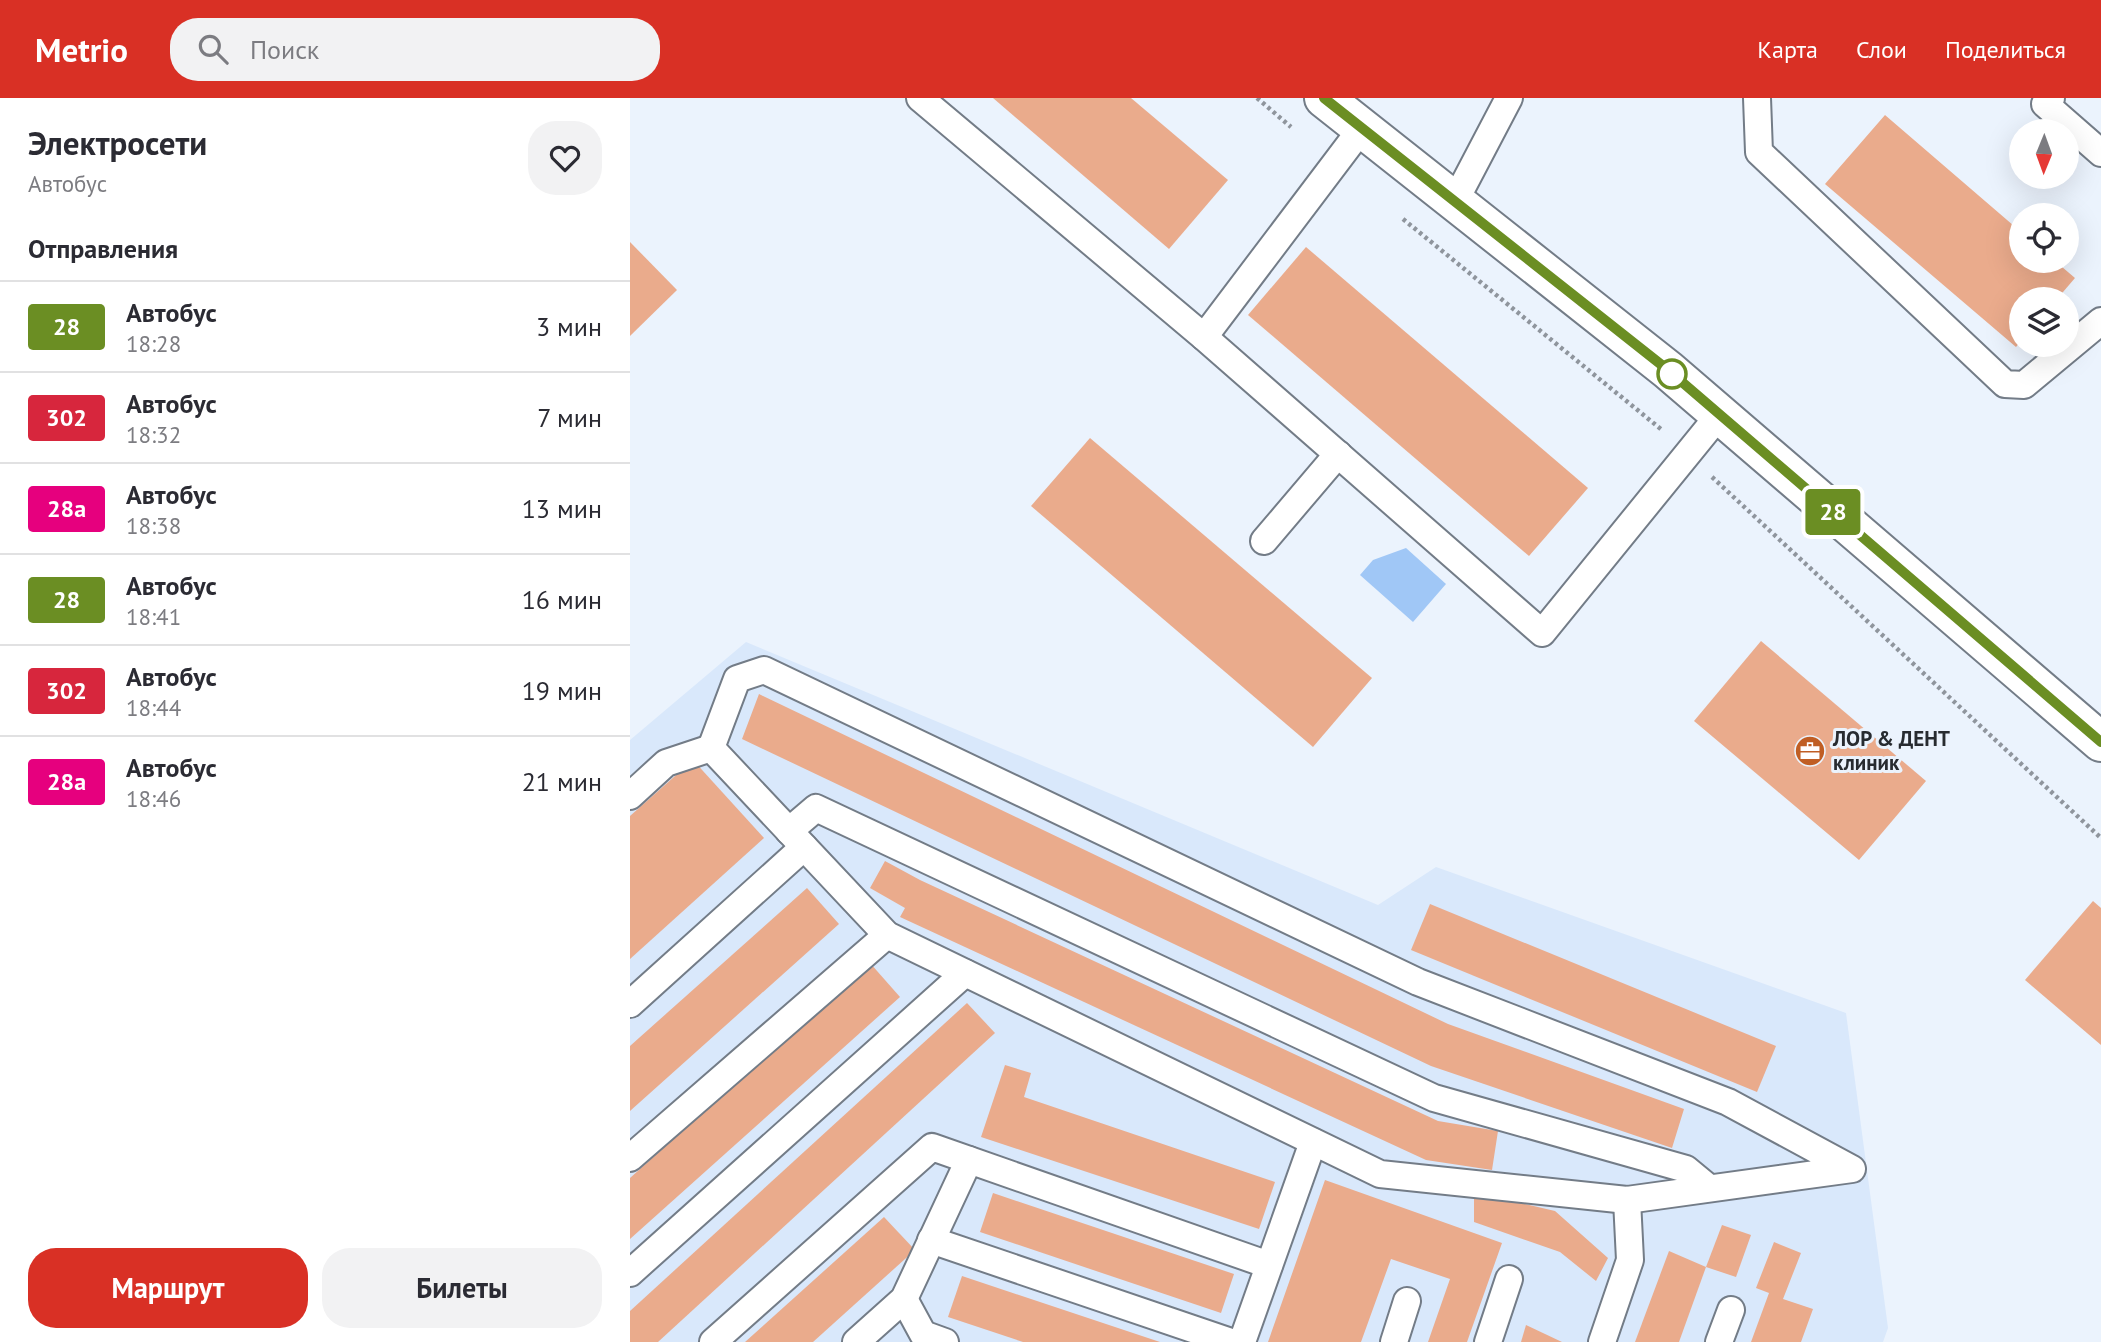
<!DOCTYPE html>
<html lang="ru">
<head>
<meta charset="utf-8">
<style>
  body { margin:0; font-family:"PT Sans",sans-serif; background:#f2f2f3; color:#2b2b33; height:100vh; display:flex; flex-direction:column; font-size:26px; white-space:nowrap }
  * { box-sizing:border-box; margin:0 }
  p { font-size:23px; color:#7c7c81 }
  .icon { flex:none; width:38px; height:38px; fill:none; stroke:currentColor; stroke-width:2; stroke-linecap:round; stroke-linejoin:round }
  .map { position:relative; flex:1; overflow:hidden }
  .drawer { display:flex; flex-direction:column; background:#fff; width:630px }
  .drawer>* { flex:none }
  .badge { padding:0 14px; border-radius:5px; font-size:24px; line-height:46px }
  .needle { width:46px; rotate:181deg }
  .controls { position:absolute; left:1379px; top:21px; display:grid; gap:14px }
  .controls a { display:grid; place-items:center; width:70px; height:70px; border-radius:50%; background:#fff; box-shadow:0 7px 28px #0002; font-size:35px }
  .map>.badge { position:absolute; translate:-50% -50%; box-shadow:0 0 0 4px #fff }
  h2 { padding:0 28px; font-size:26px; line-height:63px }
  .round { display:grid; place-items:center; flex:none; width:74px; height:74px; border-radius:28px; background:#f2f2f3 }
  .head { display:flex; align-items:center; justify-content:space-between; height:119px; padding:0 28px }
  h1 { font-size:33px; font-weight:700; line-height:52px }
  .action { display:flex; gap:14px; margin-top:auto; padding:14px 28px }
  .action a { flex:1; height:80px; border-radius:28px; background:#d93025; color:#fff; font-size:28px; font-weight:700; line-height:80px; text-align:center }
  .action a+a { background:#f2f2f3; color:#2b2b33 }
  ul { padding:0; list-style:none }
  li { display:flex; align-items:center; gap:21px; height:91px; padding:0 28px; border-top:2px solid #e1e1e2 }
  li div { flex:1 }
  li b { display:block; font-size:26px }
  li em { font-style:normal }
  li .badge { min-width:77px; font-weight:700; text-align:center }
  header { display:flex; align-items:center; gap:42px; box-sizing:border-box; height:98px; padding:0 35px; background:#d93025; color:#fff }
  header strong { font-size:33px }
  nav { display:flex; gap:38px; margin-inline-start:auto; font-size:24px }
  .search { width:490px; height:63px; background:#f2f2f3; display:flex; align-items:center; gap:18px; box-sizing:border-box; padding:0 24px; border-radius:28px; color:#7c7c81; font-size:26px }
  main { display:flex; flex:1; min-height:0 }
  .map>svg:first-child { display:block }
  .built { fill:#d9e8fb }
  .green { fill:#a0c7f6 }
  .building { fill:#eaab8c }
  .lines { fill:none; stroke-linecap:round; stroke-linejoin:round }
  .lane-casing { stroke:#737c87; stroke-width:30 }
  .secondary-casing { stroke:#737c87; stroke-width:42 }
  .path { stroke:#8f959d; stroke-width:4.5; stroke-dasharray:3.5 3.5; stroke-linecap:butt }
  .lane { stroke:#fff; stroke-width:26 }
  .secondary { stroke:#fff; stroke-width:38 }
  .line-casing { stroke:#fff; stroke-width:16 }
  .line { stroke:#6b8e23; stroke-width:10 }
  .stop-dot { fill:#fff; stroke:#6b8e23; stroke-width:3.5 }
  .labels { text-anchor:middle; stroke-width:6; stroke-linejoin:round; paint-order:stroke }
  .poi-label { font-size:21px; font-weight:bold; fill:#272b30; stroke:#ebf3fd; text-anchor:start }
</style>
</head>
<body>
<header>
<strong>Metrio</strong>
<div class="search"><svg class="icon" aria-label="search" viewBox="0 0 24 24"><circle cx="10" cy="10" r="6"/><path d="M15 15l6 6"/></svg>Поиск</div>
<nav><a>Карта</a><a>Слои</a><a>Поделиться</a></nav>
</header>
<main>
<section class="drawer">
<div class="head"><div><h1>Электросети</h1><p>Автобус</p></div><a class="round"><svg class="icon" aria-label="heart" viewBox="0 0 24 24"><path d="M12 20l-8-8c-3-5 5-10 8-4 3-6 11-1 8 4z"/></svg></a></div>
<h2>Отправления</h2>
<ul>
<li><span class="badge" style="background:#6b8e23;color:#fff">28</span><div><b>Автобус</b><p>18:28</p></div><em>3 мин</em></li>
<li><span class="badge" style="background:#d7263d;color:#fff">302</span><div><b>Автобус</b><p>18:32</p></div><em>7 мин</em></li>
<li><span class="badge" style="background:#e6007e;color:#fff">28а</span><div><b>Автобус</b><p>18:38</p></div><em>13 мин</em></li>
<li><span class="badge" style="background:#6b8e23;color:#fff">28</span><div><b>Автобус</b><p>18:41</p></div><em>16 мин</em></li>
<li><span class="badge" style="background:#d7263d;color:#fff">302</span><div><b>Автобус</b><p>18:44</p></div><em>19 мин</em></li>
<li><span class="badge" style="background:#e6007e;color:#fff">28а</span><div><b>Автобус</b><p>18:46</p></div><em>21 мин</em></li>
</ul>
<div class="action"><a>Маршрут</a><a>Билеты</a></div>
</section>
<div class="map">
<svg width="1471" height="1244" viewBox="0 0 1471 1244">
  <rect width="100%" height="100%" fill="#ebf3fd"/>
  <path class="built" d="M 116,544 L 748,807 L 806,769 L 1216,915 L 1258,1230 L 1253,1244 L 0,1244 L 0,642 Z"/>
  <path class="green" d="M 776,450 L 816,486 L 783,524 L 730,477 L 743,462 Z"/>
  <g class="building">
    <path d="M 363,0 L 501,0 L 598,82 L 539,151 Z"/>
    <path d="M 1255,17 L 1391,134 L 1391,163 L 1425,163 L 1445,180 L 1427,201 L 1391,201 L 1391,243 L 1386,249 L 1195,86 Z"/>
    <path d="M 0,144 L 47,192 L 0,238 Z"/>
    <path d="M 676,149 L 958,390 L 899,458 L 618,217 Z"/>
    <path d="M 460,340 L 742,580 L 683,649 L 401,408 Z"/>
    <path d="M 1131,543 L 1296,683 L 1229,762 L 1064,623 Z"/>
    <path d="M 129,596 L 818,926 L 1054,1011 L 1042,1050 L 801,968 L 112,641 Z"/>
    <path d="M 63,662 L 134,740 L 0,861 L 0,718 Z"/>
    <path d="M 255,763 L 290,782 L 808,1023 L 868,1033 L 862,1072 L 796,1062 L 270,819 L 275,810 L 240,790 Z"/>
    <path d="M 177,790 L 209,826 L 0,1013 L 0,948 Z"/>
    <path d="M 1463,803 L 1471,810 L 1471,947 L 1395,882 Z"/>
    <path d="M 800,806 L 1146,948 L 1127,994 L 781,852 Z"/>
    <path d="M 240,865 L 270,899 L 0,1141 L 0,1080 Z"/>
    <path d="M 337,905 L 365,935 L 28,1244 L 0,1244 L 0,1213 Z"/>
    <path d="M 375,967 L 401,975 L 394,999 L 645,1084 L 629,1131 L 351,1039 Z"/>
    <path d="M 695,1082 L 872,1145 L 837,1244 L 798,1244 L 820,1181 L 761,1161 L 731,1244 L 638,1244 Z"/>
    <path d="M 844,1094 L 925,1113 L 978,1160 L 966,1183 L 930,1154 L 844,1124 Z"/>
    <path d="M 363,1095 L 604,1176 L 591,1215 L 350,1134 Z"/>
    <path d="M 254,1119 L 285,1152 L 183,1244 L 115,1244 Z"/>
    <path d="M 1092,1127 L 1121,1137 L 1106,1179 L 1076,1169 Z"/>
    <path d="M 1144,1144 L 1171,1155 L 1153,1201 L 1183,1211 L 1171,1244 L 1121,1244 L 1139,1195 L 1126,1190 Z"/>
    <path d="M 1039,1153 L 1076,1169 L 1049,1244 L 1005,1244 Z"/>
    <path d="M 332,1178 L 530,1244 L 393,1244 L 318,1219 Z"/>
    <path d="M 896,1227 L 932,1244 L 891,1244 Z"/>
  </g>
  <g class="lines">
    <g class="lane-casing">
      <g id="lane">
        <path d="M 290,0 L 574,239 L 912,535 L 1090,316"/>
        <path d="M 1127,0 L 1129,54 L 1375,286 L 1394,287 L 1471,223"/>
        <path d="M 1421,0 L 1415,6 L 1471,55"/>
        <path d="M 825,103 L 879,0"/>
        <path d="M 574,239 L 732,30"/>
        <path d="M 634,443 L 708,356"/>
        <path d="M 134,572 L 788,884 L 1098,1004 L 1222,1071 L 997,1102 L 750,1076 L 257,837 L 81,650 L 107,581 Z"/>
        <path d="M 0,698 L 36,665 L 81,650"/>
        <path d="M 159,733 L 186,710 L 804,1000 L 1056,1071 L 1079,1090"/>
        <path d="M 0,906 L 174,749"/>
        <path d="M 0,1060 L 257,837"/>
        <path d="M 301,1142 L 601,1244"/>
        <path d="M 0,1175 L 335,875"/>
        <path d="M 274,1201 L 293,1236 L 315,1244"/>
        <path d="M 83,1244 L 302,1049 L 639,1167"/>
        <path d="M 226,1244 L 274,1201 L 339,1062"/>
        <path d="M 612,1244 L 683,1044"/>
        <path d="M 764,1244 L 777,1203"/>
        <path d="M 858,1244 L 879,1181"/>
        <path d="M 972,1244 L 1000,1162 L 997,1102"/>
        <path d="M 1089,1244 L 1101,1212"/>
      </g>
    </g>
    <g class="secondary-casing">
      <path id="secondary" d="M 694,0 L 1038,272 L 1471,644"/>
    </g>
    <g class="path">
      <path d="M 627,0 L 661,29"/>
      <path d="M 773,121 L 1032,332"/>
      <path d="M 1082,379 L 1471,740"/>
    </g>
    <use href="#lane" class="lane"/>
    <use href="#secondary" class="secondary"/>
  </g>
  <g class="lines">
    <g class="line-casing">
      <path id="line" d="M 694,0 L 1038,272 L 1471,644"/>
    </g>
    <use href="#line" class="line"/>
  </g>
  <defs>
    <g id="office-disc" transform="scale(1.575)"><circle r="9.5" fill="#c05e24" stroke="#ebf3fd"/><path d="M-6-3h4V-5.5h4V-3h4V5H-6ZM-1-4.5V-3h2v-1.5ZM-6 0V1H6V0Z" fill="#fff"/></g>
  </defs>
  <g fill-rule="evenodd">
    <use href="#office-disc" x="1180" y="653"/>
  </g>
  <circle class="stop-dot" cx="1042" cy="276" r="14"/>
  <g class="labels">
    <g class="poi-label">
      <text x="1203" y="648">ЛОР &amp; ДЕНТ<tspan x="1203" dy="24">клиник</tspan></text>
    </g>
  </g>
</svg>
<div class="controls">
<a><svg class="needle" viewBox="-14 -14 28 28"><path d="M0-13l5 13h-10z" fill="#e53935"/><path d="M0 13l5-13h-10z" fill="#7c7c81"/></svg></a>
<a><svg class="icon" aria-label="locate" viewBox="0 0 24 24"><circle cx="12" cy="12" r="6"/><path d="M12 2v4M12 18v4M2 12h4M18 12h4"/></svg></a>
<a><svg class="icon" aria-label="layers" viewBox="0 0 24 24"><path d="M12 4l9 5-9 5-9-5zM3 14l9 5 9-5"/></svg></a>
</div>
<b class="badge" style="left:1203px;top:414px;background:#6b8e23;color:#fff">28</b>
</div>
</main>
</body>
</html>
